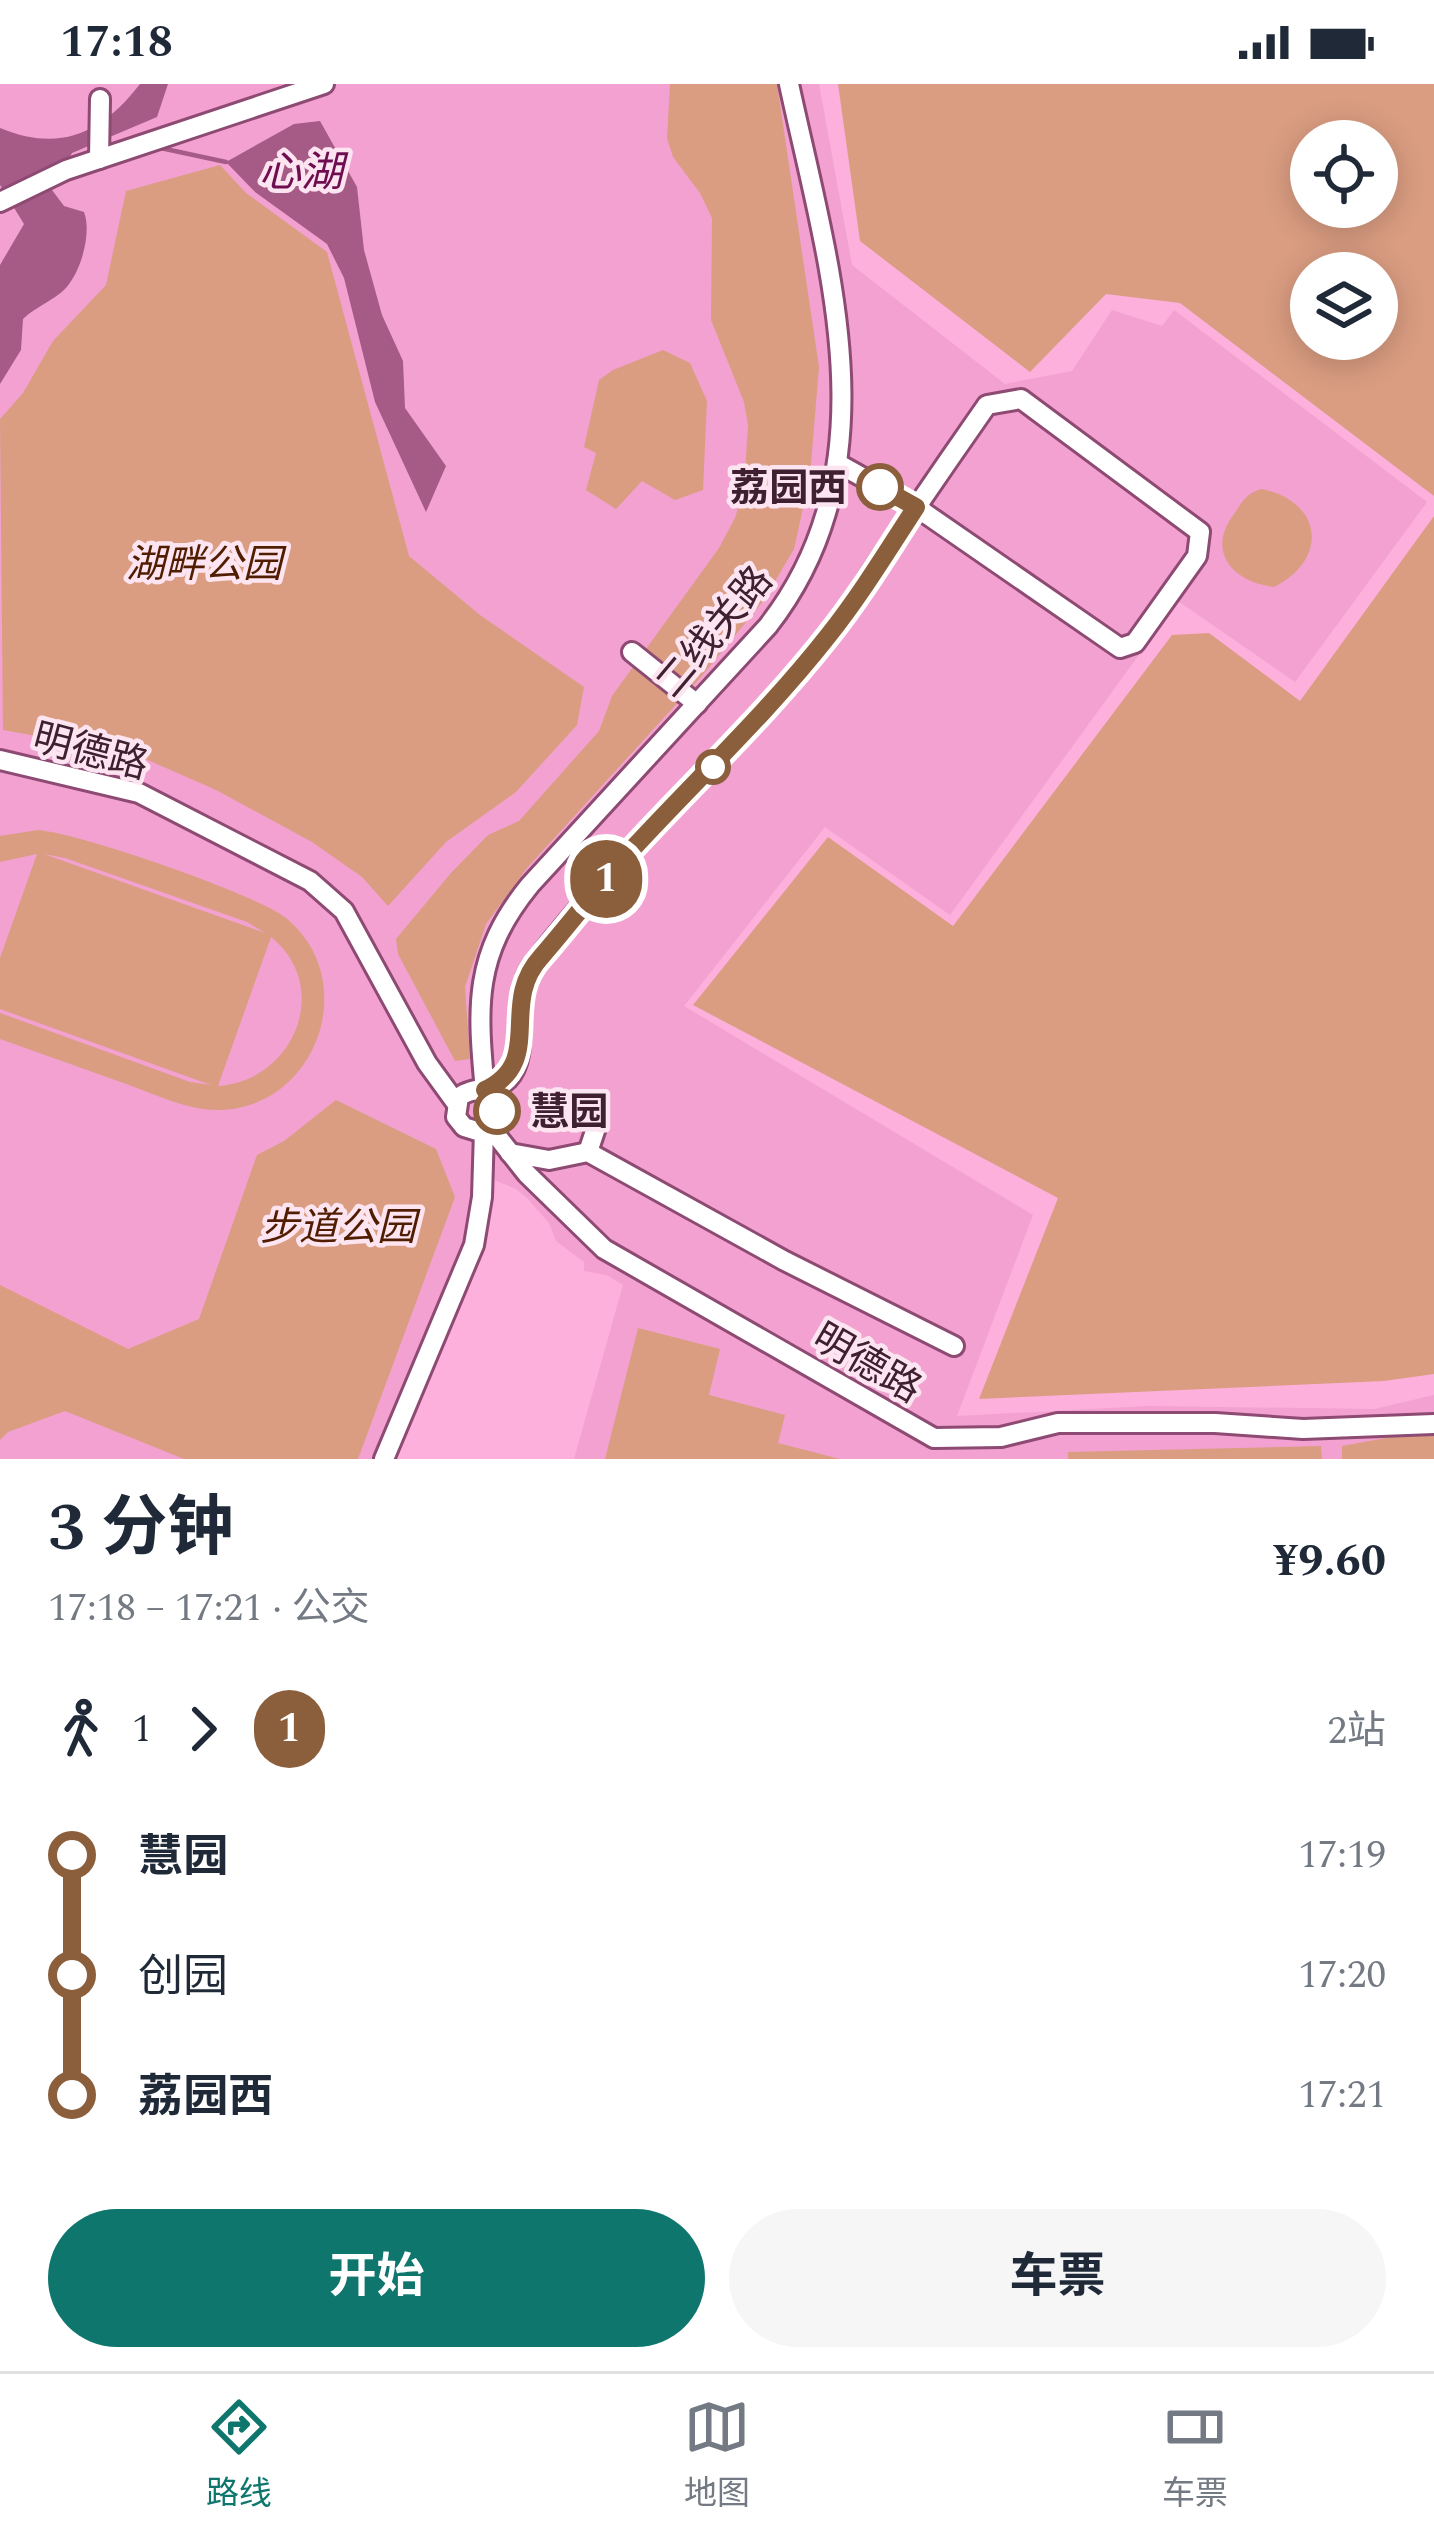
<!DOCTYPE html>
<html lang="zh">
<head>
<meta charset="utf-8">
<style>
  body { margin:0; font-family:Spectral,"Noto Sans SC",serif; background:#f6f6f7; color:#1f2937; height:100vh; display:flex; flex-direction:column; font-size:45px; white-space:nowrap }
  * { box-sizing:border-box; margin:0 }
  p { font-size:39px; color:#747a83 }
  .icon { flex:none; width:66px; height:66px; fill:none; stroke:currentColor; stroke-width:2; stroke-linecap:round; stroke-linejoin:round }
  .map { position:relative; height:1375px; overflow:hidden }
  .drawer { display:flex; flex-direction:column; background:#fff; flex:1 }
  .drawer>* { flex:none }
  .badge { padding:0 24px; border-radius:39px; font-size:42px; line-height:78px }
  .buttons { position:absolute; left:1290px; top:36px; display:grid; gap:24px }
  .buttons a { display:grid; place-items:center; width:108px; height:108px; border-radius:50%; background:#fff; box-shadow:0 6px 30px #0003; font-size:60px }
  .map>.badge { position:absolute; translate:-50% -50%; box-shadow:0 0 0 6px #fff }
  .legs { display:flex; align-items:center; gap:18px; height:132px; padding:0 48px; font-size:39px }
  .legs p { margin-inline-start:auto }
  .overview { display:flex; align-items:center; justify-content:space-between; height:204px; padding:0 48px }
  h1 { font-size:66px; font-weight:700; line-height:90px }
  .button { display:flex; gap:24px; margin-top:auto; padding:24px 48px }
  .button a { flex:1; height:138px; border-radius:72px; background:#0f766e; color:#fff; font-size:48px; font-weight:700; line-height:138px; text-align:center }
  .button a+a { background:#f6f6f7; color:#1f2937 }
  ul { padding:0 48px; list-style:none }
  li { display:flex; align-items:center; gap:42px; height:120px; font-size:45px }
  li i { display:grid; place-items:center; width:18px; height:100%; margin:0 15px; background:currentColor }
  li i::after { content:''; width:30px; height:30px; margin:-15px; border:9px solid; border-radius:50%; background:#fff }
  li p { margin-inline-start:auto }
  li:first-child i { background:linear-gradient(#0000 50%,currentColor 0) }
  li:last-child i { background:linear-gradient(currentColor 50%,#0000 0) }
  .status { display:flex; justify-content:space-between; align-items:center; height:84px; padding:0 60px; background:#fff; direction:ltr }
  .status svg { height:33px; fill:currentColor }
  .dock { display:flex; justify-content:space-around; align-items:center; height:168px; border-top:3px solid #e0e1e3; background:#fff; font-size:33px; color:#747a83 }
  .dock a { display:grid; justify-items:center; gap:6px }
  .dock .active { color:#0f766e }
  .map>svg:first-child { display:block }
  .built { fill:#f3a1d0 }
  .green { fill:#da9d82; fill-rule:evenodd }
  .water { fill:#a65b87 }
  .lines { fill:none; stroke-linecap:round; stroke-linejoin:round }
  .stream { stroke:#a65b87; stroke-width:4.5 }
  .street-casing { stroke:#8d4a72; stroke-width:24 }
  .street { stroke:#fff; stroke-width:18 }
  .line-1-casing { stroke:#fff; stroke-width:27 }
  .line-1 { stroke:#8b5e3c; stroke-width:18 }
  .stop-1-dot { fill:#fff; stroke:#8b5e3c; stroke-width:6 }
  .labels { text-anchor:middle; stroke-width:9; stroke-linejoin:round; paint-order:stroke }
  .stop-label { font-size:39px; font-weight:bold; fill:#3e2031; stroke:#fde4f1; text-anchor:end }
  .park-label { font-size:39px; font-style:italic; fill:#511d01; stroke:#fde4f1 }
  .street-label { font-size:39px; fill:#3e2031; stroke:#fde4f1 }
  .water-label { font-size:42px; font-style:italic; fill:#6e0e50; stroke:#fde4f1 }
</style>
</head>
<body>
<div class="status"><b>17:18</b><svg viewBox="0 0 49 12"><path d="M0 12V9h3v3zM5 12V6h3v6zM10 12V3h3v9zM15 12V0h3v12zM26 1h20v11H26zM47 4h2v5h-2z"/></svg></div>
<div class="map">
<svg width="1434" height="1375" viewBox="0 0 1434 1375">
  <rect width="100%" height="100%" fill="#fdb0db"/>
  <path class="built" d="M 0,0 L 819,0 L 852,181 L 1005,300 L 1072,287 L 1112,226 L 1162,242 L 1174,226 L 1427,418 L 1295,598 L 1178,517 L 950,831 L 825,743 L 684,922 L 1033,1131 L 957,1332 L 1148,1322 L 1374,1325 L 1434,1311 L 1434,1358 L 1357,1375 L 574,1375 L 623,1201 L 607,1191 L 584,1187 L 584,1178 L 556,1157 L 549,1139 L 527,1114 L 516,1105 L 475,1088 L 467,1154 L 374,1375 L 0,1375 Z"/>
  <g class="green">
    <path d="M 670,0 L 777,0 L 819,283 L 810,392 L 794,465 L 764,516 L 701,593 L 527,784 L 486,840 L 465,903 L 470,975 L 455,977 L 398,870 L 396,855 L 451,789 L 488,751 L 519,737 L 599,647 L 612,612 L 719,464 L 735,434 L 744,404 L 748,341 L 744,318 L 711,236 L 712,134 L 700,109 L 673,73 L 667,54 Z"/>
    <path d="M 838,0 L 1434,0 L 1434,412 L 1180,219 L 1106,210 L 1030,288 L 860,157 ZM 1311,57 L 1377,57 L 1377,123 L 1311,123 ZM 1311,189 L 1377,189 L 1377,255 L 1311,255 Z"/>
    <path d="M 220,81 L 246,109 L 327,168 L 409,472 L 480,531 L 584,603 L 577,641 L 516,708 L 446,758 L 388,822 L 362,793 L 312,758 L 216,706 L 132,669 L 3,646 L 0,335 L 23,309 L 53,257 L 106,201 L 126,107 Z"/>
    <path d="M 663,266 L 690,279 L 707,317 L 703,406 L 675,416 L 642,397 L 616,425 L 586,406 L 596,369 L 584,363 L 599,296 L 613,286 Z"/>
    <path d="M 1262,405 C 1323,418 1329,475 1274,503 C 1232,498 1206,467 1234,430 C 1242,418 1247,408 1262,405 Z"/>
    <path d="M 1434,432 L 1434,1290 L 1384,1297 L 979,1315 L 1058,1114 L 693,921 L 828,753 L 953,842 L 1172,551 L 1209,549 L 1300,617 Z"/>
    <path d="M 38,746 C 79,749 256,810 286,834 C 363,897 316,1026 217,1026 C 187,1026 157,1011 129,1001 C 86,986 43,970 0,955 L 0,929 L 190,998 L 211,1001 L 0,925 L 0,874 L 37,770 L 0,778 L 0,752 ZM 44,770 L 65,774 L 247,838 L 265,849 ZM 271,853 C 333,903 294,997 218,1002 Z"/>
    <path d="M 336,1016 L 436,1065 L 455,1113 L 358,1375 L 184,1375 L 65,1327 L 8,1348 L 0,1356 L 0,1201 L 128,1265 L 199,1235 L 257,1071 L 284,1057 Z"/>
    <path d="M 638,1244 L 720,1265 L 709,1311 L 785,1331 L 778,1359 L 840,1375 L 605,1375 Z"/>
    <path d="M 1434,1345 L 1434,1375 L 1342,1375 L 1342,1362 Z"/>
    <path d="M 1321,1362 L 1322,1375 L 1068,1375 L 1068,1368 Z"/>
  </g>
  <g class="water">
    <path d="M 140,0 L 168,0 L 157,33 L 72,69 L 52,106 L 64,122 L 84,128 C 92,149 81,188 65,205 C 53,217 35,223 23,235 L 21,266 L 0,300 L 0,181 L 24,140 L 0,101 L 0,44 C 61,69 102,49 140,0 Z"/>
    <path d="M 320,37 L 357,103 L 364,166 L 382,231 L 403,277 L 405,324 L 446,382 L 426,428 L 375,318 L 344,194 L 327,160 L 255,108 L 226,78 L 294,40 Z"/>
  </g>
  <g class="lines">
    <path class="stream" d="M 156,63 L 226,78"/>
    <g class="street-casing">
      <g id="street">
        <path d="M 99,75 L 100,15"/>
        <path d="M 0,118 L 66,86 L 324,0"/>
        <path d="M 632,568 L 697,620"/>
        <path d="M 0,676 L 139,709 L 310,797 L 344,827 L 427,979 L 456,1019"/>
        <path d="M 485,1007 L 496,1018 L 494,1037 L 477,1047 L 464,1043 L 456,1033 L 459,1013 C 474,1001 494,1009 508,995 C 533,968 508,914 533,881 C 622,765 733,668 826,555 C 847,529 864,499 883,472 C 917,422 952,371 987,321 L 1021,315 L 1200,448 L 1197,472 L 1135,559 L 1120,564 L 916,423 L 837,379"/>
        <path d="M 485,1007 C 477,922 473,871 530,801 L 768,542 C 894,380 828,181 789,0"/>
        <path d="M 489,1042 L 527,1090 L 604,1165 L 934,1354 L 1001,1353 L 1058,1339 L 1215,1339 L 1303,1345 L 1434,1340"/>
        <path d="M 588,1068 L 597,1041"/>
        <path d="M 510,1069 L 549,1076 L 588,1068 L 785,1177 L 954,1262"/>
        <path d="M 384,1375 L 474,1161 L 482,1113 L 484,1046"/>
      </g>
    </g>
    <use href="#street" class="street"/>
  </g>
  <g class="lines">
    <g class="line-1-casing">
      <path id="line-1" d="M 497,1027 L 496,1018 L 485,1006 C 546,977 498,920 541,873 C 573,836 602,797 636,761 C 700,692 769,627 828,552 C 860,512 888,466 916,423 L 880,403"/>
    </g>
    <use href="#line-1" class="line-1"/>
  </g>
  <g class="stop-1-dot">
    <circle cx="880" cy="403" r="21"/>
    <circle cx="713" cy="683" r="15"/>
    <circle cx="497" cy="1027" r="21"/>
  </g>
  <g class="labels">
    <g class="stop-label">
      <text x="847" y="417">荔园西</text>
      <text x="530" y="1041" text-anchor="start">慧园</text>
    </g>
    <g class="park-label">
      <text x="204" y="493">湖畔公园</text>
      <text x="338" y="1156">步道公园</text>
    </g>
    <g class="street-label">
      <text transform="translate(713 547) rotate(-50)" y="14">二线关路</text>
      <text transform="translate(91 666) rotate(15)" y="14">明德路</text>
      <text transform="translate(868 1278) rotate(30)" y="14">明德路</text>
    </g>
    <g class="water-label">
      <text x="301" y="102">心湖</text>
    </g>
  </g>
</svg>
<div class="buttons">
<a><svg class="icon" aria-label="locate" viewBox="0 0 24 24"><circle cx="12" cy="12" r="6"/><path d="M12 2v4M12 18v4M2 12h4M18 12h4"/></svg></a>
<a><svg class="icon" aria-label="layers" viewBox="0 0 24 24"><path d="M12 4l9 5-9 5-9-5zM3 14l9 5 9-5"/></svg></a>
</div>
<b class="badge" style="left:606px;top:795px;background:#8b5e3c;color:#fff">1</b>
</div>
<section class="drawer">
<div class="overview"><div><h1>3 分钟</h1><p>17:18 – 17:21 · 公交</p></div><b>¥9.60</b></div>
<div class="legs"><svg class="icon" aria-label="walk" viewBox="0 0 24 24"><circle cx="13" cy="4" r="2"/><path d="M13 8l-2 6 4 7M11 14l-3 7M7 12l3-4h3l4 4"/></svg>1<svg class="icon" aria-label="forward" viewBox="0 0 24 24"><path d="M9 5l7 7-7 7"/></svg><b class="badge" style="background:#8b5e3c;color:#fff">1</b><p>2站</p></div>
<ul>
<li><i style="color:#8b5e3c"></i><b>慧园</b><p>17:19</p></li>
<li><i style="color:#8b5e3c"></i><span>创园</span><p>17:20</p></li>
<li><i style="color:#8b5e3c"></i><b>荔园西</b><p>17:21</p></li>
</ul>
<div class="button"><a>开始</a><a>车票</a></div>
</section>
<nav class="dock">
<a class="active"><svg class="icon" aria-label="directions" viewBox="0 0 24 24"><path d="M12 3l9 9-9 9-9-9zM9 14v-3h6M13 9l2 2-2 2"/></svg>路线</a>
<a><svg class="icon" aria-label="map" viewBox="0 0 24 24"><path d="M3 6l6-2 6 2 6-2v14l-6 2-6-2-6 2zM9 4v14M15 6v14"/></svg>地图</a>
<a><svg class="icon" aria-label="tickets" viewBox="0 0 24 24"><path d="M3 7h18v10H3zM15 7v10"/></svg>车票</a>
</nav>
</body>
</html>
